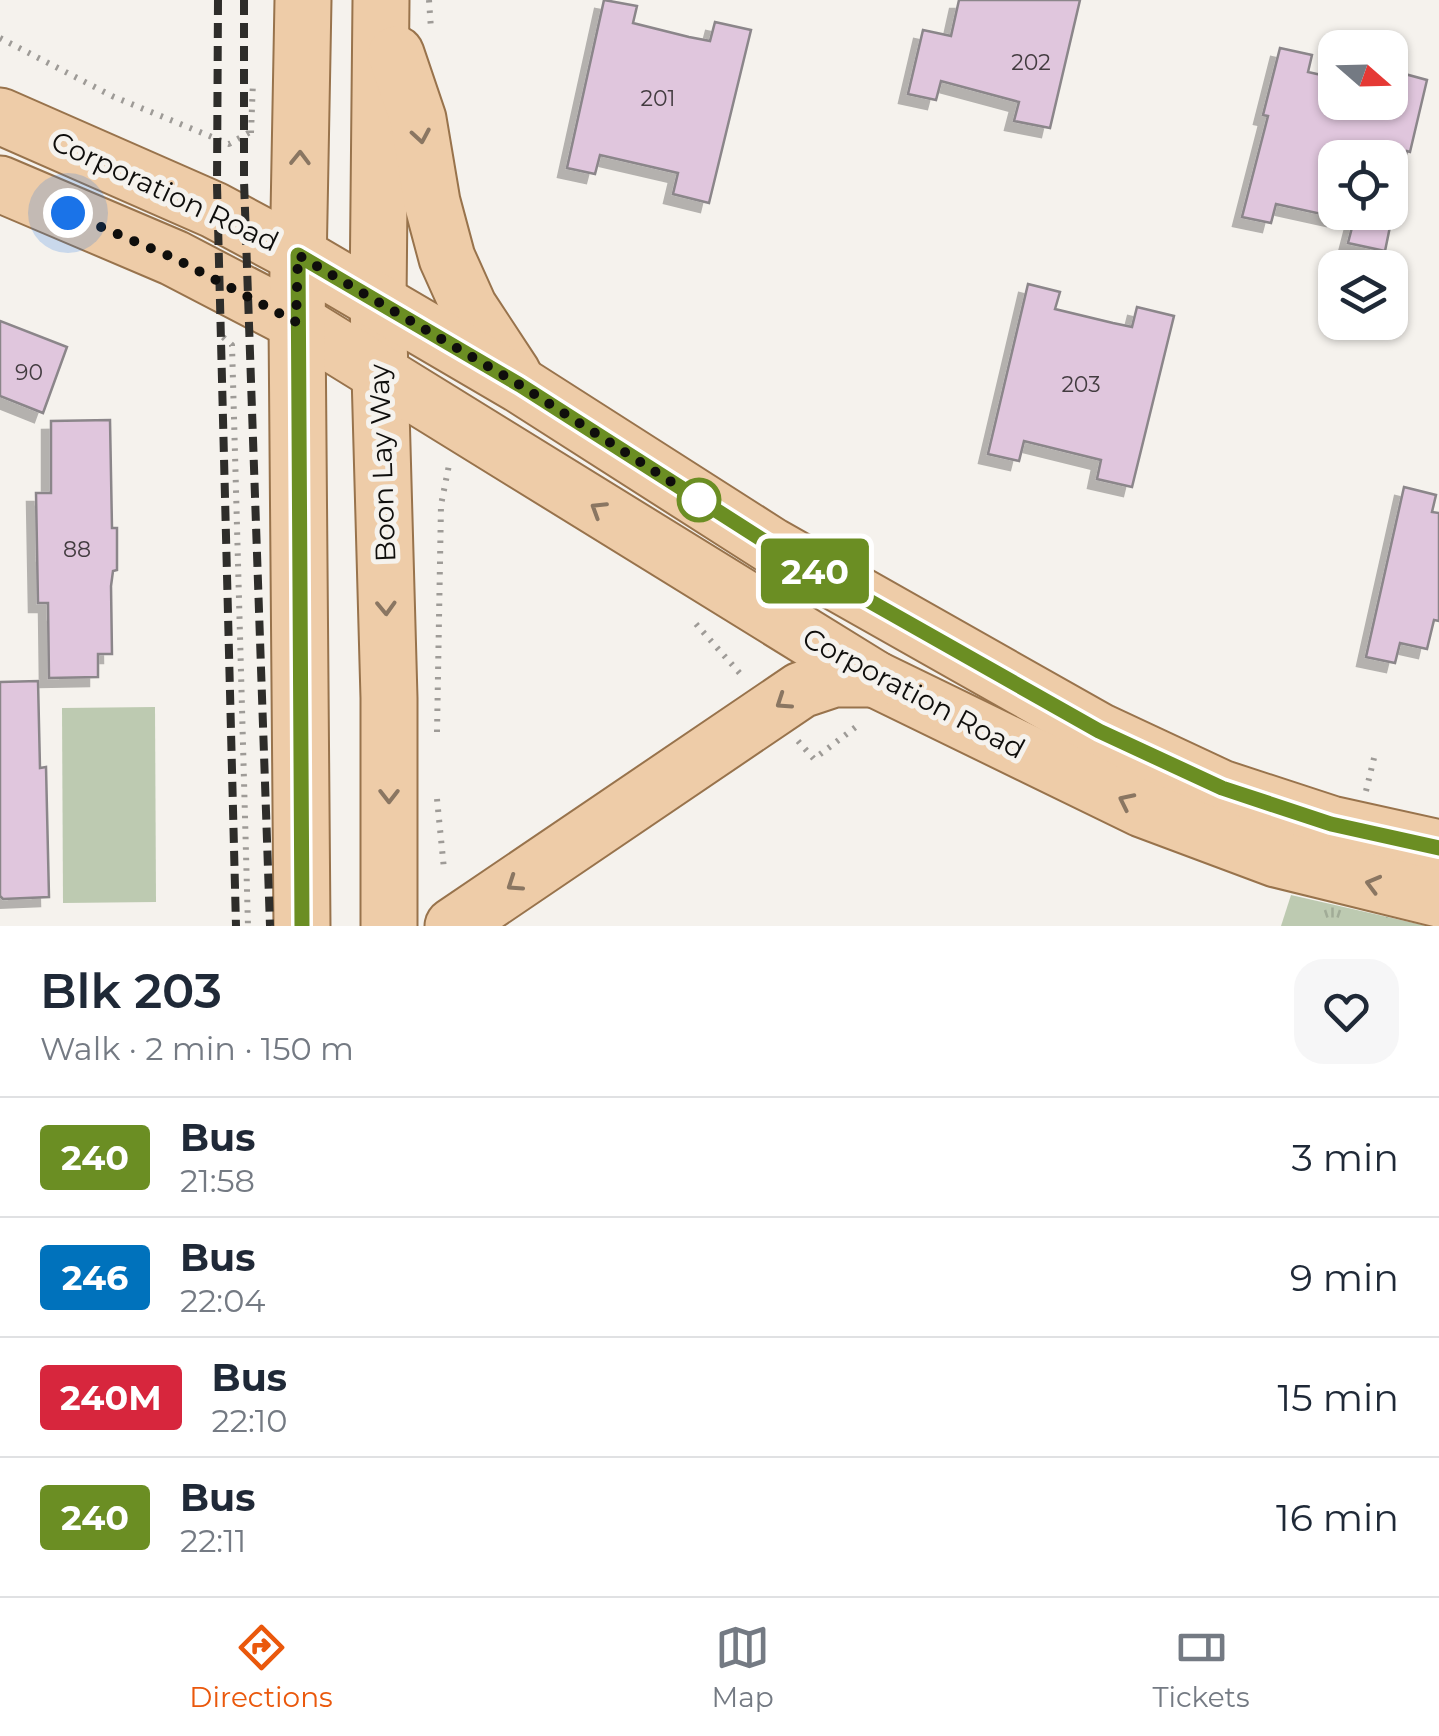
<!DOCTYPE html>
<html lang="en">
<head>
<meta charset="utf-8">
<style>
  body { margin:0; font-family:Montserrat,sans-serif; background:#f6f6f7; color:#1f2937; height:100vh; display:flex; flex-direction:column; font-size:38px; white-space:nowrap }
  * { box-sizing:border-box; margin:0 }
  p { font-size:32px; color:#747a83 }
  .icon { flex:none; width:55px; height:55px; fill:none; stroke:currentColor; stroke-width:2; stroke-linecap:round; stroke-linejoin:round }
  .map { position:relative; height:926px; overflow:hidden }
  .drawer { display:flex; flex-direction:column; background:#fff; flex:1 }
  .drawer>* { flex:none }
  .badge { padding:0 20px; border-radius:8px; font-size:35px; line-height:65px }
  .needle { width:65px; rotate:110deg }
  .controls { position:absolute; left:1318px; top:30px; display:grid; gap:20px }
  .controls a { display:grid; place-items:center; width:90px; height:90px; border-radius:20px; background:#fff; box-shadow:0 2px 8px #0004; font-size:50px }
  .you { position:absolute; width:50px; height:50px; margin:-25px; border:8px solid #fff; border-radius:50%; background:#1a73e8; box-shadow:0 0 0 15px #1a73e833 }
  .map>.badge { position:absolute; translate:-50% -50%; box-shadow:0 0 0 5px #fff }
  .round { display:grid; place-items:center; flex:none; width:105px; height:105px; border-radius:30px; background:#f6f6f7 }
  .overview { display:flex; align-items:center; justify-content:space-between; height:170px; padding:0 40px }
  h1 { font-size:48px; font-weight:600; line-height:75px }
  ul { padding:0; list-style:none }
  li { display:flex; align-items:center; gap:30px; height:120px; padding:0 40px; border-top:2px solid #e0e1e3 }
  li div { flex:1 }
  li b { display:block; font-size:38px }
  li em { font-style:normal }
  li .badge { min-width:110px; font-weight:700; text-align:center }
  .tab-bar { display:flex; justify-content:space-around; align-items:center; height:140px; border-top:2px solid #e0e1e3; background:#fff; font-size:28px; color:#747a83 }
  .tab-bar a { display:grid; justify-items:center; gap:5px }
  .tab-bar .active { color:#ea580c }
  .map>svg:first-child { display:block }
  .grass { fill:url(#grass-tufts) }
  .pitch { fill:#bdcab1 }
  .building { fill:#e0c6dd; stroke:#8b868a; stroke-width:2.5; filter:url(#shadow) }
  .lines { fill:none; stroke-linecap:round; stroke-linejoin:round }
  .major-casing { stroke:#98734c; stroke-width:59 }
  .path { stroke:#9e9b97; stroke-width:6; stroke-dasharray:2.5 8; stroke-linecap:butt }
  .major { stroke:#eecca8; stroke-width:55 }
  .rail { stroke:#2e2d2a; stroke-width:8; stroke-dasharray:15 8; stroke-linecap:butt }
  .oneway { stroke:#8a7662 }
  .line-casing { stroke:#fff; stroke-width:22 }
  .line { stroke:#6b8e23; stroke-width:15 }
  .walk { stroke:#0f0e0c; stroke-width:10; stroke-dasharray:0 18 }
  .stop-dot { fill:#fff; stroke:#6b8e23; stroke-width:5 }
  .labels { text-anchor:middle; stroke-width:10; stroke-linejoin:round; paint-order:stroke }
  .number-label { font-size:22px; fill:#433c40 }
  .street-label { font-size:28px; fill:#0f0e0c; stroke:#f5f2ed }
</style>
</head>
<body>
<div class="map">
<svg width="1439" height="926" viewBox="0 0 1439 926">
  <defs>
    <pattern id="grass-tufts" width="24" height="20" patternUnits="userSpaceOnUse" patternTransform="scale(2.5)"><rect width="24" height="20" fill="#bdcab1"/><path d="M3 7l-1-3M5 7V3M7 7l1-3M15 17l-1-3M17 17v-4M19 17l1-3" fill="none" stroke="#a1ac97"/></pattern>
    <filter id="shadow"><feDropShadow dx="-9" dy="9" stdDeviation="0" flood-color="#0004"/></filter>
  </defs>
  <rect width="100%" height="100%" fill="#f5f2ed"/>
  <path class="grass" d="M 1291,895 L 1427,926 L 1281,926 Z"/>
  <path class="pitch" d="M 155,707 L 156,902 L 63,903 L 62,708 Z"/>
  <g class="building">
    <path d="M 604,0 L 637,6 L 633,23 L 689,37 L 710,41 L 715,22 L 751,30 L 709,203 L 673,194 L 678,173 L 600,155 L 595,174 L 567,168 Z"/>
    <path d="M 959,0 L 1080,0 L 1050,128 L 1014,121 L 1019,102 L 941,81 L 936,100 L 908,94 L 923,30 L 951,36 Z"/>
    <path d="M 1280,48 L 1312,55 L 1308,72 L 1335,78 L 1335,102 L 1390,102 L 1390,70 L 1427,80 L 1410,152 L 1407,151 L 1405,158 L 1335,158 L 1335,217 L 1276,204 L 1271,223 L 1242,217 L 1268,116 L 1263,115 Z"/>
    <path d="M 1356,212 L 1393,212 L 1385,251 L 1348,243 Z"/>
    <path d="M 1028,284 L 1060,292 L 1055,309 L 1113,323 L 1132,327 L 1137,307 L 1174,316 L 1132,487 L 1097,479 L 1101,460 L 1024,441 L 1019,461 L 988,454 Z"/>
    <path d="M 0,321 L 67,347 L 43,413 L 0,396 Z"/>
    <path d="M 110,420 L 112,528 L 117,528 L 117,570 L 113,571 L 111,586 L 112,654 L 98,654 L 98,677 L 49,678 L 48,603 L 38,603 L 36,493 L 51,493 L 51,421 Z"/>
    <path d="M 1404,487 L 1436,495 L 1432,512 L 1439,513 L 1439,621 L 1434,620 L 1427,649 L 1400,643 L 1395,663 L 1366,657 Z"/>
    <path d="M 38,681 L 40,768 L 46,767 L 49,897 L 3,899 L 0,896 L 0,682 Z"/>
  </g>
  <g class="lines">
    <g class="major-casing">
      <g id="major">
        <path d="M 381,0 L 378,302 L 389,698 L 389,926"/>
        <path d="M 396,54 L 418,119 L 432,202 L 447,258 L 469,307 L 513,374"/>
        <path d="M 0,116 L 214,210 L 298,255 L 520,385 L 772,546 L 1099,731 L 1221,788 L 1331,824 L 1439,848"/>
        <path d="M 0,184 L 174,258 L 297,322 L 875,679 L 1142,809 L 1276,859 L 1439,899"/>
        <path d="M 302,926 L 297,322 L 303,0"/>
        <path d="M 453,926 L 801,690 L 834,679 L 875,679"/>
      </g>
    </g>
    <g class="path">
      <path d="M 429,0 L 431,29"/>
      <path d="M 0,38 L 112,96 L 229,144 L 250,132"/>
      <path d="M 251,133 L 253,81"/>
      <path d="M 223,337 L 232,345 L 248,926"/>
      <path d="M 696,624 L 744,678"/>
      <path d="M 437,732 L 441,505 L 449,465"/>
      <path d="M 798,741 L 814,759 L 861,723"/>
      <path d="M 1366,791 L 1375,754"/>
      <path d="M 437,799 L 444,869"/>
    </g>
    <use href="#major" class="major"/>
    <g class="rail">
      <path d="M 218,0 L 217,185 L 236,926"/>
      <path d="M 244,0 L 244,181 L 270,926"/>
    </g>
  </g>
  <defs><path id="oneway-chevron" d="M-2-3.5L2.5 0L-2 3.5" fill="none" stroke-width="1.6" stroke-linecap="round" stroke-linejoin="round" transform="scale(2.5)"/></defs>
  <g class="oneway">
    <use href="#oneway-chevron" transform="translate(421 136) rotate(80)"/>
    <use href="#oneway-chevron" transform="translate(300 158) rotate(-89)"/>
    <use href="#oneway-chevron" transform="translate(598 509) rotate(-148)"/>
    <use href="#oneway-chevron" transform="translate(386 608) rotate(88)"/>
    <use href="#oneway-chevron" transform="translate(783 702) rotate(146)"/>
    <use href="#oneway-chevron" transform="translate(389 796) rotate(90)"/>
    <use href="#oneway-chevron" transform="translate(1126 801) rotate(-154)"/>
    <use href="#oneway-chevron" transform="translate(514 884) rotate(146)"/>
    <use href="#oneway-chevron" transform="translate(1373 884) rotate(-165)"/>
  </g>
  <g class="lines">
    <g class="line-casing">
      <path id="line" d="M 302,926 L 298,255 L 520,385 L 772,546 L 1099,731 L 1222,788 L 1331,824 L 1439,848"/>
    </g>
    <use href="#line" class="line"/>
    <path class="walk" d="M 68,213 L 174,258 L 296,322 L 298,255 L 520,385 L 709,506 L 699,500"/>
  </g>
  <circle class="stop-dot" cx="699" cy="500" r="20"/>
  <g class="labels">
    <g class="number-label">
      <text x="1031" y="70">202</text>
      <text x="658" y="106">201</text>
      <text x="29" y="380">90</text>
      <text x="1081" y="392">203</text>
      <text x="77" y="557">88</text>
    </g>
    <g class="street-label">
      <text transform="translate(165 191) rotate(25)" y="10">Corporation Road</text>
      <text transform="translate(382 463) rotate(-92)" y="10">Boon Lay Way</text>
      <text transform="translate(914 693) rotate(28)" y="10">Corporation Road</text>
    </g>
  </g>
</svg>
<div class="controls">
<a><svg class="needle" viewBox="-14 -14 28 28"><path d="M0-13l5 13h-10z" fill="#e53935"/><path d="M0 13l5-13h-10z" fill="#747a83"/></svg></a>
<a><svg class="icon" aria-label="locate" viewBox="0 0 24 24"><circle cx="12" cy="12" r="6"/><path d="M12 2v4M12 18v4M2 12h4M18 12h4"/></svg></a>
<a><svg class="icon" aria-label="layers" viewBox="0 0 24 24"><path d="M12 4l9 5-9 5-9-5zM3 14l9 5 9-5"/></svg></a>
</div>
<div class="you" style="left:68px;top:213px"></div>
<b class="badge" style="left:815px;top:571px;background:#6b8e23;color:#fff">240</b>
</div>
<section class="drawer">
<div class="overview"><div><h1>Blk 203</h1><p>Walk · 2 min · 150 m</p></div><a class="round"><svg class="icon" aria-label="heart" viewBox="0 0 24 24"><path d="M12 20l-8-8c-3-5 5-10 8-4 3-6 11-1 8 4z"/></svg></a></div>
<ul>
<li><span class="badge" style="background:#6b8e23;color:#fff">240</span><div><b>Bus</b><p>21:58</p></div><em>3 min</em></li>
<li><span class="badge" style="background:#0072bc;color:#fff">246</span><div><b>Bus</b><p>22:04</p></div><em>9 min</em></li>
<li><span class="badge" style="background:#d7263d;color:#fff">240M</span><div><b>Bus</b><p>22:10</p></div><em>15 min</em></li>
<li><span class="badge" style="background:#6b8e23;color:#fff">240</span><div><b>Bus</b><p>22:11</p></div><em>16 min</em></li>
</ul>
</section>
<nav class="tab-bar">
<a class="active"><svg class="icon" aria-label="directions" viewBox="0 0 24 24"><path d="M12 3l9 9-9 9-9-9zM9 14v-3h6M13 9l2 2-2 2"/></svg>Directions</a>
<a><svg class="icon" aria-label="map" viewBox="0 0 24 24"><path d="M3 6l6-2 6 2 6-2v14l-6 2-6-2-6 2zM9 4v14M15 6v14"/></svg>Map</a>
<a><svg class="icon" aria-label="tickets" viewBox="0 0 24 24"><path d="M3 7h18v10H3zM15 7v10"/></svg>Tickets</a>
</nav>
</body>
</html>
